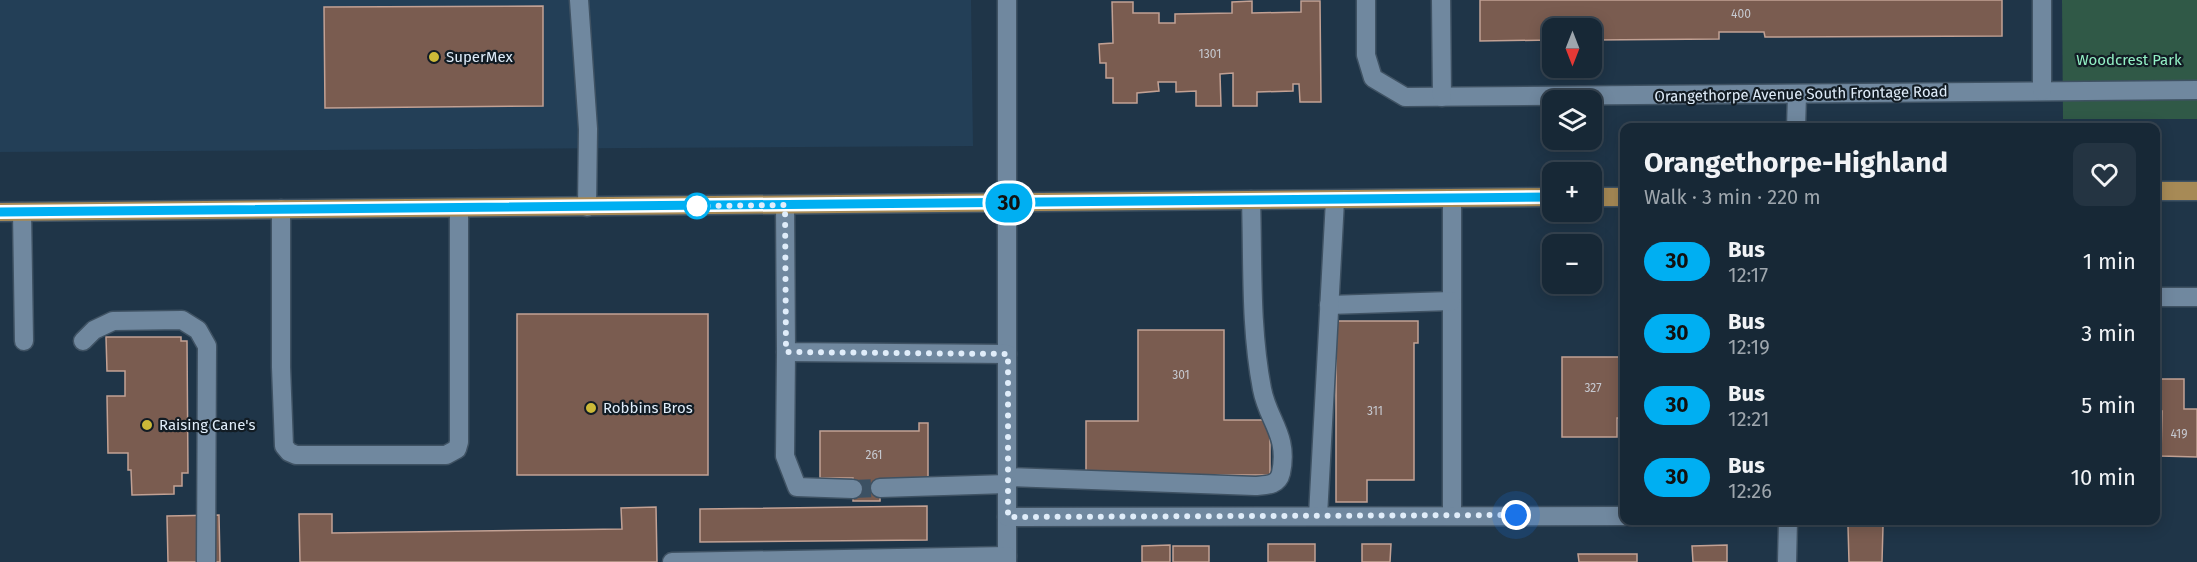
<!DOCTYPE html>
<html lang="en">
<head>
<meta charset="utf-8">
<style>
  body { margin:0; font-family:"Fira Sans",sans-serif; background:#243442; color:#f1f3f6; height:100vh; display:flex; flex-direction:column; font-size:22px; white-space:nowrap }
  * { box-sizing:border-box; margin:0 }
  p { font-size:20px; color:#9ea6ad }
  .icon { flex:none; width:33px; height:33px; fill:none; stroke:currentColor; stroke-width:2; stroke-linecap:round; stroke-linejoin:round }
  .map { position:relative; flex:1; overflow:hidden }
  .sheet { position:absolute; left:1620px; top:123px; width:540px; height:402px; display:flex; flex-direction:column; background:#172836; border-radius:12px; box-shadow:0 3px 15px #0003,0 0 0 2px #364451 }
  .sheet>* { flex:none }
  .badge { padding:0 12px; border-radius:20px; font-size:21px; line-height:39px }
  .needle { width:39px; rotate:180deg }
  .buttons { position:absolute; left:1542px; top:18px; display:grid; gap:12px }
  .buttons a { display:grid; place-items:center; width:60px; height:60px; border-radius:12px; background:#172836; box-shadow:0 3px 15px #0003,0 0 0 2px #364451; font-size:30px }
  .you { position:absolute; width:30px; height:30px; margin:-15px; border:4px solid #fff; border-radius:50%; background:#1a73e8; box-shadow:0 0 0 9px #1a73e833 }
  .map>.badge { position:absolute; translate:-50% -50%; box-shadow:0 0 0 3px #fff }
  .round { display:grid; place-items:center; flex:none; width:63px; height:63px; border-radius:12px; background:#243442 }
  .summary { display:flex; align-items:center; justify-content:space-between; height:102px; padding:0 24px }
  h1 { font-size:28px; font-weight:700; line-height:45px }
  ul { padding:0; list-style:none }
  li { display:flex; align-items:center; gap:18px; height:72px; padding:0 24px }
  li div { flex:1 }
  li b { display:block; font-size:22px }
  li em { font-style:normal }
  li .badge { min-width:66px; font-weight:700; text-align:center }
  .map>svg:first-child { display:block }
  .built { fill:#233f57 }
  .green { fill:#305947 }
  .building { fill:#7a5c50; stroke:#c2a194; stroke-width:1.5 }
  .lines { fill:none; stroke-linecap:round; stroke-linejoin:round }
  .minor-tunnel { stroke:#3c5163; stroke-width:18; stroke-dasharray:18 9; stroke-linecap:butt }
  .minor-casing { stroke:#3f5263; stroke-width:21 }
  .major-casing { stroke:#3f5263; stroke-width:21 }
  .minor { stroke:#70889f; stroke-width:18 }
  .major { stroke:#a78a56; stroke-width:18 }
  .line-casing { stroke:#fff; stroke-width:14 }
  .line { stroke:#00aff2; stroke-width:9 }
  .walk { stroke:#e0edfa; stroke-width:6; stroke-dasharray:0 10.8 }
  .poi-dot { fill:#ccb938; stroke:#121c24; stroke-width:2 }
  .stop-dot { fill:#fff; stroke:#00aff2; stroke-width:3 }
  .labels { text-anchor:middle; stroke-width:4.5; stroke-linejoin:round; paint-order:stroke }
  .number-label { font-size:12px; fill:#c6c9d0 }
  .poi-label { font-size:15px; fill:#e0edfa; stroke:#121c24; text-anchor:start }
  .park-label { font-size:15px; fill:#93f0c5; stroke:#121c24 }
  .street-label { font-size:15px; fill:#e0edfa; stroke:#121c24 }
</style>
</head>
<body>
<div class="map">
<svg width="2197" height="562" viewBox="0 0 2197 562">
  <rect width="100%" height="100%" fill="#1f3548"/>
  <path class="built" d="M 0,0 L 971,0 L 973,146 L 0,152 Z"/>
  <path class="green" d="M 2062,0 L 2197,0 L 2197,119 L 2063,119 Z"/>
  <g class="building">
    <path d="M 1480,0 L 2002,0 L 2002,36 L 1765,37 L 1764,32 L 1719,32 L 1719,39 L 1592,40 L 1592,28 L 1552,28 L 1552,40 L 1480,41 Z"/>
    <path d="M 1252,1 L 1252,13 L 1301,12 L 1301,1 L 1320,1 L 1321,102 L 1300,102 L 1299,84 L 1293,84 L 1293,91 L 1257,92 L 1257,106 L 1233,106 L 1233,73 L 1220,74 L 1221,106 L 1196,106 L 1196,91 L 1176,92 L 1176,82 L 1158,82 L 1159,91 L 1137,93 L 1137,103 L 1113,103 L 1113,78 L 1106,78 L 1106,63 L 1100,63 L 1099,44 L 1113,43 L 1112,2 L 1133,2 L 1133,13 L 1159,13 L 1159,23 L 1175,23 L 1175,14 L 1232,13 L 1232,2 Z"/>
    <path d="M 543,6 L 543,106 L 325,108 L 324,7 Z"/>
    <rect x="517" y="314" width="191" height="161"/>
    <path d="M 1333,321 L 1418,321 L 1418,343 L 1414,343 L 1414,480 L 1367,480 L 1367,502 L 1336,502 L 1336,342 Z"/>
    <path d="M 1138,330 L 1224,330 L 1224,420 L 1270,420 L 1270,475 L 1086,475 L 1086,421 L 1138,421 Z"/>
    <path d="M 106,337 L 181,337 L 181,341 L 187,341 L 188,473 L 182,473 L 182,486 L 174,486 L 174,494 L 132,495 L 131,470 L 128,470 L 128,453 L 108,453 L 107,396 L 125,396 L 125,371 L 107,371 Z"/>
    <path d="M 1562,357 L 1624,357 L 1624,418 L 1617,418 L 1617,437 L 1562,437 Z"/>
    <path d="M 2156,379 L 2184,379 L 2184,409 L 2197,409 L 2197,457 L 2161,456 L 2162,411 L 2156,411 Z"/>
    <path d="M 919,423 L 928,423 L 928,479 L 880,479 L 880,501 L 853,501 L 853,478 L 820,478 L 820,431 L 919,431 Z"/>
    <rect x="1620" y="446" width="4" height="27"/>
    <path d="M 927,506 L 927,540 L 700,542 L 700,509 Z"/>
    <path d="M 656,507 L 657,562 L 300,562 L 299,514 L 332,514 L 332,533 L 622,529 L 621,508 Z"/>
    <path d="M 219,515 L 220,562 L 168,562 L 167,516 Z"/>
    <path d="M 1848,526 L 1883,526 L 1882,562 L 1849,562 Z"/>
    <rect x="1268" y="544" width="47" height="18"/>
    <path d="M 1362,544 L 1391,544 L 1390,562 L 1362,562 Z"/>
    <path d="M 1170,545 L 1170,562 L 1142,562 L 1142,546 Z"/>
    <path d="M 1727,545 L 1727,562 L 1693,562 L 1692,546 Z"/>
    <rect x="1173" y="546" width="36" height="16"/>
    <path d="M 1578,554 L 1637,554 L 1637,562 L 1579,562 Z"/>
  </g>
  <g class="lines">
    <path class="minor-tunnel" d="M 853,489 L 880,488"/>
    <g class="minor-casing">
      <g id="minor">
        <path d="M 579,0 L 588,129 L 587,207"/>
        <path d="M 1007,0 L 1007,562"/>
        <path d="M 1366,0 L 1366,55 L 1373,78 L 1405,97 L 2197,90"/>
        <path d="M 1441,0 L 1442,97"/>
        <path d="M 2042,0 L 2042,91"/>
        <path d="M 1796,128 L 1797,95"/>
        <path d="M 1452,199 L 1452,515"/>
        <path d="M 785,205 L 786,352 L 1007,354"/>
        <path d="M 281,209 L 281,367 L 284,446 L 289,452 L 296,455 L 446,455 L 457,449 L 459,442 L 459,208"/>
        <path d="M 22,212 L 24,341"/>
        <path d="M 2156,297 L 2197,297"/>
        <path d="M 1329,305 L 1451,301"/>
        <path d="M 83,341 L 94,330 L 113,321 L 182,320 L 198,330 L 207,346 L 206,562"/>
        <path d="M 786,352 L 785,456 L 797,487 L 853,489"/>
        <path d="M 1007,477 L 1255,486 C 1266,485 1278,486 1281,473 C 1289,435 1268,421 1262,389 C 1250,327 1253,263 1251,200"/>
        <path d="M 880,488 L 1007,484"/>
        <path d="M 1318,516 L 1335,200"/>
        <path d="M 1007,517 L 1624,516"/>
        <path d="M 672,562 L 1007,556"/>
        <path d="M 1787,562 L 1788,520"/>
      </g>
    </g>
    <g class="major-casing">
      <g id="major">
        <path d="M 2156,191 L 2197,191"/>
        <path d="M 1592,197 L 1624,197"/>
        <path d="M 0,212 L 1552,197"/>
      </g>
    </g>
    <use href="#minor" class="minor"/>
    <use href="#major" class="major"/>
  </g>
  <g class="lines">
    <g class="line-casing">
      <path id="line" d="M 0,212 L 1552,197"/>
    </g>
    <use href="#line" class="line"/>
    <path class="walk" d="M 697,206 L 785,205 L 786,352 L 1008,354 L 1008,517 L 1516,515"/>
  </g>
  <g class="poi-dot">
    <circle cx="434" cy="57" r="6"/>
    <circle cx="591" cy="408" r="6"/>
    <circle cx="147" cy="425" r="6"/>
  </g>
  <circle class="stop-dot" cx="697" cy="206" r="12"/>
  <g class="labels">
    <g class="number-label">
      <text x="1741" y="18">400</text>
      <text x="1210" y="58">1301</text>
      <text x="1181" y="379">301</text>
      <text x="1593" y="392">327</text>
      <text x="1375" y="415">311</text>
      <text x="2179" y="438">419</text>
      <text x="874" y="459">261</text>
    </g>
    <g class="poi-label">
      <text x="446" y="62">SuperMex</text>
      <text x="603" y="413">Robbins Bros</text>
      <text x="159" y="430">Raising Cane's</text>
    </g>
    <g class="park-label">
      <text x="2129" y="65">Woodcrest Park</text>
    </g>
    <g class="street-label">
      <text transform="translate(1801 94) rotate(-1)" y="5">Orangethorpe Avenue South Frontage Road</text>
    </g>
  </g>
</svg>
<div class="buttons">
<a><svg class="needle" viewBox="-14 -14 28 28"><path d="M0-13l5 13h-10z" fill="#e53935"/><path d="M0 13l5-13h-10z" fill="#9ea6ad"/></svg></a>
<a><svg class="icon" aria-label="layers" viewBox="0 0 24 24"><path d="M12 4l9 5-9 5-9-5zM3 14l9 5 9-5"/></svg></a>
<a>+</a>
<a>−</a>
</div>
<div class="you" style="left:1516px;top:515px"></div>
<b class="badge" style="left:1009px;top:203px;background:#00aff2;color:#111">30</b>
<section class="sheet">
<div class="summary"><div><h1>Orangethorpe-Highland</h1><p>Walk · 3 min · 220 m</p></div><a class="round"><svg class="icon" aria-label="heart" viewBox="0 0 24 24"><path d="M12 20l-8-8c-3-5 5-10 8-4 3-6 11-1 8 4z"/></svg></a></div>
<ul>
<li><span class="badge" style="background:#00aff2;color:#111">30</span><div><b>Bus</b><p>12:17</p></div><em>1 min</em></li>
<li><span class="badge" style="background:#00aff2;color:#111">30</span><div><b>Bus</b><p>12:19</p></div><em>3 min</em></li>
<li><span class="badge" style="background:#00aff2;color:#111">30</span><div><b>Bus</b><p>12:21</p></div><em>5 min</em></li>
<li><span class="badge" style="background:#00aff2;color:#111">30</span><div><b>Bus</b><p>12:26</p></div><em>10 min</em></li>
</ul>
</section>
</div>
</body>
</html>
